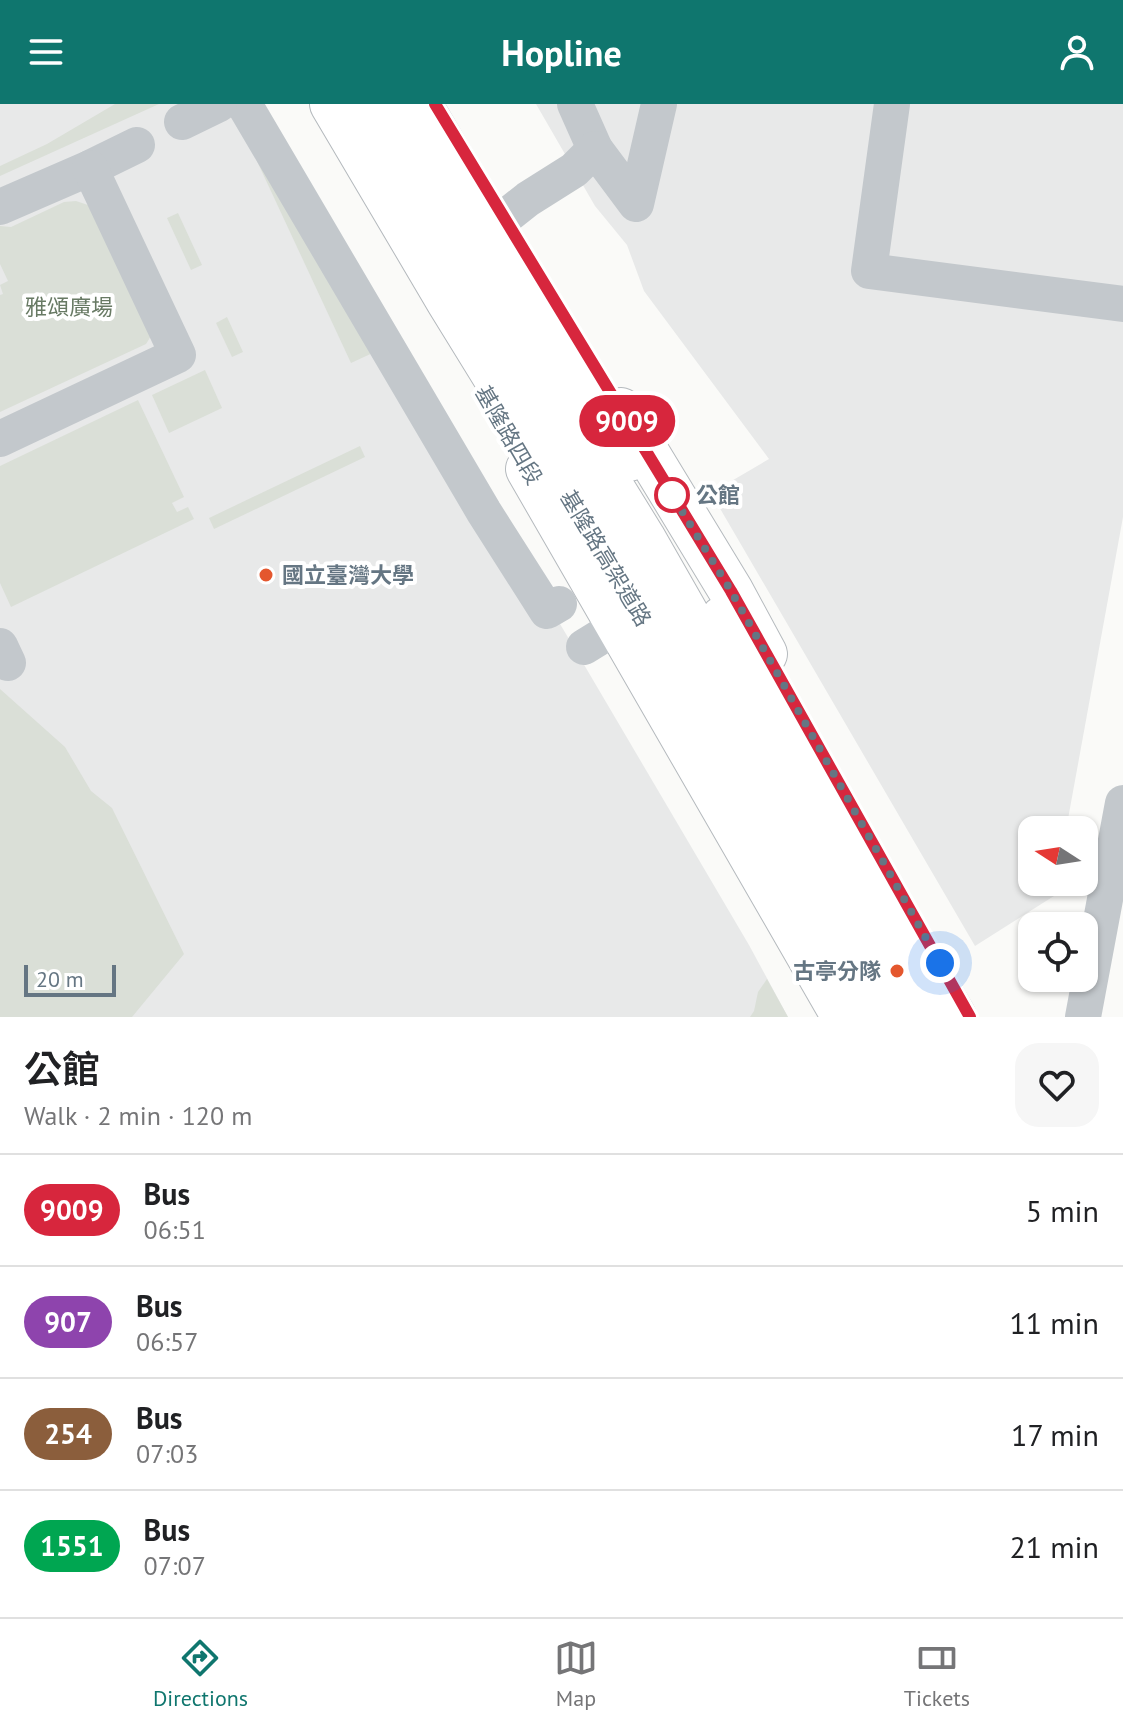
<!DOCTYPE html>
<html lang="en">
<head>
<meta charset="utf-8">
<style>
  body { margin:0; font-family:"PT Sans","Noto Sans TC",sans-serif; background:#f6f6f6; color:#202124; height:100vh; display:flex; flex-direction:column; font-size:30px; white-space:nowrap }
  * { box-sizing:border-box; margin:0 }
  p { font-size:26px; color:#757577 }
  .icon { flex:none; width:44px; height:44px; fill:none; stroke:currentColor; stroke-width:2; stroke-linecap:round; stroke-linejoin:round }
  .map { position:relative; height:913px; overflow:hidden }
  .panel { display:flex; flex-direction:column; background:#fff; flex:1 }
  .panel>* { flex:none }
  .badge { padding:0 16px; border-radius:26px; font-size:28px; line-height:52px }
  .needle { width:52px; rotate:282deg }
  .controls { position:absolute; left:1018px; top:712px; display:grid; gap:16px }
  .controls a { display:grid; place-items:center; width:80px; height:80px; border-radius:16px; background:#fff; box-shadow:0 2px 6px #0004; font-size:40px }
  .scale { position:absolute; left:24px; bottom:20px; width:92px; box-sizing:border-box; padding-left:8px; border:4px solid #657683; border-top:0; font-size:22px; line-height:28px; white-space:nowrap; color:#657683; -webkit-text-stroke:6px #fff; paint-order:stroke }
  .you { position:absolute; width:40px; height:40px; margin:-20px; border:6px solid #fff; border-radius:50%; background:#1a73e8; box-shadow:0 0 0 12px #1a73e833 }
  .map>.badge { position:absolute; translate:-50% -50%; box-shadow:0 0 0 4px #fff }
  .round { display:grid; place-items:center; flex:none; width:84px; height:84px; border-radius:24px; background:#f6f6f6 }
  .head { display:flex; align-items:center; justify-content:space-between; height:136px; padding:0 24px }
  h1 { font-size:38px; font-weight:600; line-height:60px }
  ul { padding:0; list-style:none }
  li { display:flex; align-items:center; gap:24px; height:112px; padding:0 24px; border-top:2px solid #e0e0e0 }
  li div { flex:1 }
  li b { display:block; font-size:30px }
  li em { font-style:normal }
  li .badge { min-width:88px; font-weight:700; text-align:center }
  header { display:flex; justify-content:space-between; align-items:center; height:104px; padding:0 24px; background:#0f766e; color:#fff; font-size:36px; font-weight:600 }
  .tab-bar { display:flex; justify-content:space-around; align-items:center; height:112px; border-top:2px solid #e0e0e0; background:#fff; font-size:22px; color:#757577 }
  .tab-bar a { display:grid; justify-items:center; gap:4px }
  .tab-bar .selected { color:#0f766e }
  .map>svg:first-child { display:block }
  .built { fill:#e8e9e9 }
  .green { fill:#dadfd7 }
  .lines { fill:none; stroke-linecap:round; stroke-linejoin:round }
  .major-casing { stroke:#b5babe; stroke-width:46 }
  .highway-casing { stroke:#b4b9bd; stroke-width:46 }
  .minor { stroke:#c3c8cc; stroke-width:36 }
  .major { stroke:#fff; stroke-width:44 }
  .highway { stroke:#fff; stroke-width:44 }
  .line-casing { stroke:#fff; stroke-width:18 }
  .line { stroke:#d7263d; stroke-width:12 }
  .walk { stroke:#657683; stroke-width:8; stroke-dasharray:0 14.4 }
  .stop-dot { fill:#fff; stroke:#d7263d; stroke-width:4 }
  .poi-dot { fill:#e4572e; stroke:#fff; stroke-width:3 }
  .labels { text-anchor:middle; stroke-width:8; stroke-linejoin:round; paint-order:stroke }
  .park-label { font-size:22px; fill:#687a64; stroke:#fff }
  .street-label { font-size:22px; fill:#657683; stroke:#fff }
  .stop-label { font-size:22px; font-weight:bold; fill:#657683; stroke:#fff; text-anchor:start }
  .poi-label { font-size:22px; font-weight:bold; fill:#657683; stroke:#fff; text-anchor:start }
</style>
</head>
<body>
<header><svg class="icon" aria-label="menu" viewBox="0 0 24 24"><path d="M4 6h16M4 12h16M4 18h16"/></svg>Hopline<svg class="icon" aria-label="person" viewBox="0 0 24 24"><circle cx="12" cy="8" r="4"/><path d="M4 21q1-7 8-7t8 7"/></svg></header>
<div class="map">
<svg width="1123" height="913" viewBox="0 0 1123 913">
  <rect width="100%" height="100%" fill="#fafaf8"/>
  <g class="built">
    <path d="M 0,0 L 254,0 L 749,841 L 788,913 L 0,913 Z"/>
    <path d="M 536,0 L 1123,0 L 1123,413 L 1066,726 L 1032,726 L 1032,778 L 1057,778 L 1054,792 L 975,842 L 711,389 L 769,355 L 644,187 L 627,141 L 595,102 Z"/>
  </g>
  <g class="green">
    <path d="M 115,0 L 159,0 L 0,72 L 0,62 L 47,40 Z"/>
    <path d="M 256,55 L 377,247 L 351,259 Z"/>
    <path d="M 76,97 L 88,101 L 151,232 L 146,240 L 0,308 L 0,191 L 3,190 L 0,181 L 8,177 L 0,160 L 0,122 L 11,123 L 64,98 Z"/>
    <path d="M 178,109 L 202,161 L 191,166 L 167,114 Z"/>
    <path d="M 227,213 L 243,248 L 232,253 L 216,219 Z"/>
    <path d="M 205,266 L 222,304 L 169,329 L 152,291 Z"/>
    <path d="M 138,296 L 184,393 L 172,399 L 177,408 L 188,403 L 194,415 L 11,503 L 0,479 L 0,362 Z"/>
    <path d="M 360,342 L 365,353 L 214,425 L 209,414 Z"/>
    <path d="M 0,585 L 65,643 L 91,687 L 112,704 L 184,850 L 132,913 L 0,913 Z"/>
    <path d="M 767,875 L 788,913 L 750,913 L 754,907 L 758,888 Z"/>
  </g>
  <g class="lines">
    <g class="major-casing">
      <g id="major">
        <path d="M 621,306 L 731,487 L 765,550"/>
        <path d="M 528,365 L 844,913"/>
      </g>
    </g>
    <g class="highway-casing">
      <g id="highway">
        <path d="M 332,0 L 449,198 L 624,482 L 872,913"/>
        <path d="M 375,0 L 643,434 L 776,667 L 910,913"/>
        <path d="M 419,0 L 629,355"/>
        <path d="M 723,514 L 954,913"/>
      </g>
    </g>
    <g class="minor">
      <path d="M 244,0 L 484,408 L 547,507 L 559,500"/>
      <path d="M 575,0 L 595,45 L 636,100 L 659,0"/>
      <path d="M 892,0 L 869,167 L 1123,200"/>
      <path d="M 182,18 L 219,0"/>
      <path d="M 0,103 L 90,64 L 137,41"/>
      <path d="M 504,114 L 528,95 L 574,66 L 595,45"/>
      <path d="M 0,335 L 178,251 L 90,64"/>
      <path d="M 0,542 L 8,559"/>
      <path d="M 584,543 L 618,522"/>
      <path d="M 1083,913 L 1123,699"/>
    </g>
    <use href="#major" class="major"/>
    <use href="#highway" class="highway"/>
  </g>
  <g class="lines">
    <g class="line-casing">
      <path id="line" d="M 435,0 L 731,487 L 970,913"/>
    </g>
    <use href="#line" class="line"/>
    <path class="walk" d="M 672,391 L 666,381 L 731,487 L 940,859"/>
  </g>
  <circle class="stop-dot" cx="672" cy="391" r="16"/>
  <g class="poi-dot">
    <circle cx="266" cy="471" r="8"/>
    <circle cx="897" cy="867" r="8"/>
  </g>
  <g class="labels">
    <g class="park-label">
      <text x="69" y="211">雅頌廣場</text>
    </g>
    <g class="street-label">
      <text transform="translate(509 331) rotate(60)" y="8">基隆路四段</text>
      <text transform="translate(606 454) rotate(59)" y="8">基隆路高架道路</text>
    </g>
    <g class="stop-label">
      <text x="696" y="399">公館</text>
    </g>
    <g class="poi-label">
      <text x="282" y="479">國立臺灣大學</text>
      <text x="881" y="875" text-anchor="end">古亭分隊</text>
    </g>
  </g>
</svg>
<div class="controls">
<a><svg class="needle" viewBox="-14 -14 28 28"><path d="M0-13l5 13h-10z" fill="#e53935"/><path d="M0 13l5-13h-10z" fill="#757577"/></svg></a>
<a><svg class="icon" aria-label="locate" viewBox="0 0 24 24"><circle cx="12" cy="12" r="6"/><path d="M12 2v4M12 18v4M2 12h4M18 12h4"/></svg></a>
</div>
<div class="scale">20 m</div>
<div class="you" style="left:940px;top:859px"></div>
<b class="badge" style="left:627px;top:317px;background:#d7263d;color:#fff">9009</b>
</div>
<section class="panel">
<div class="head"><div><h1>公館</h1><p>Walk · 2 min · 120 m</p></div><a class="round"><svg class="icon" aria-label="heart" viewBox="0 0 24 24"><path d="M12 20l-8-8c-3-5 5-10 8-4 3-6 11-1 8 4z"/></svg></a></div>
<ul>
<li><span class="badge" style="background:#d7263d;color:#fff">9009</span><div><b>Bus</b><p>06:51</p></div><em>5 min</em></li>
<li><span class="badge" style="background:#8e44ad;color:#fff">907</span><div><b>Bus</b><p>06:57</p></div><em>11 min</em></li>
<li><span class="badge" style="background:#8b5e3c;color:#fff">254</span><div><b>Bus</b><p>07:03</p></div><em>17 min</em></li>
<li><span class="badge" style="background:#00a651;color:#fff">1551</span><div><b>Bus</b><p>07:07</p></div><em>21 min</em></li>
</ul>
</section>
<nav class="tab-bar">
<a class="selected"><svg class="icon" aria-label="directions" viewBox="0 0 24 24"><path d="M12 3l9 9-9 9-9-9zM9 14v-3h6M13 9l2 2-2 2"/></svg>Directions</a>
<a><svg class="icon" aria-label="map" viewBox="0 0 24 24"><path d="M3 6l6-2 6 2 6-2v14l-6 2-6-2-6 2zM9 4v14M15 6v14"/></svg>Map</a>
<a><svg class="icon" aria-label="tickets" viewBox="0 0 24 24"><path d="M3 7h18v10H3zM15 7v10"/></svg>Tickets</a>
</nav>
</body>
</html>
